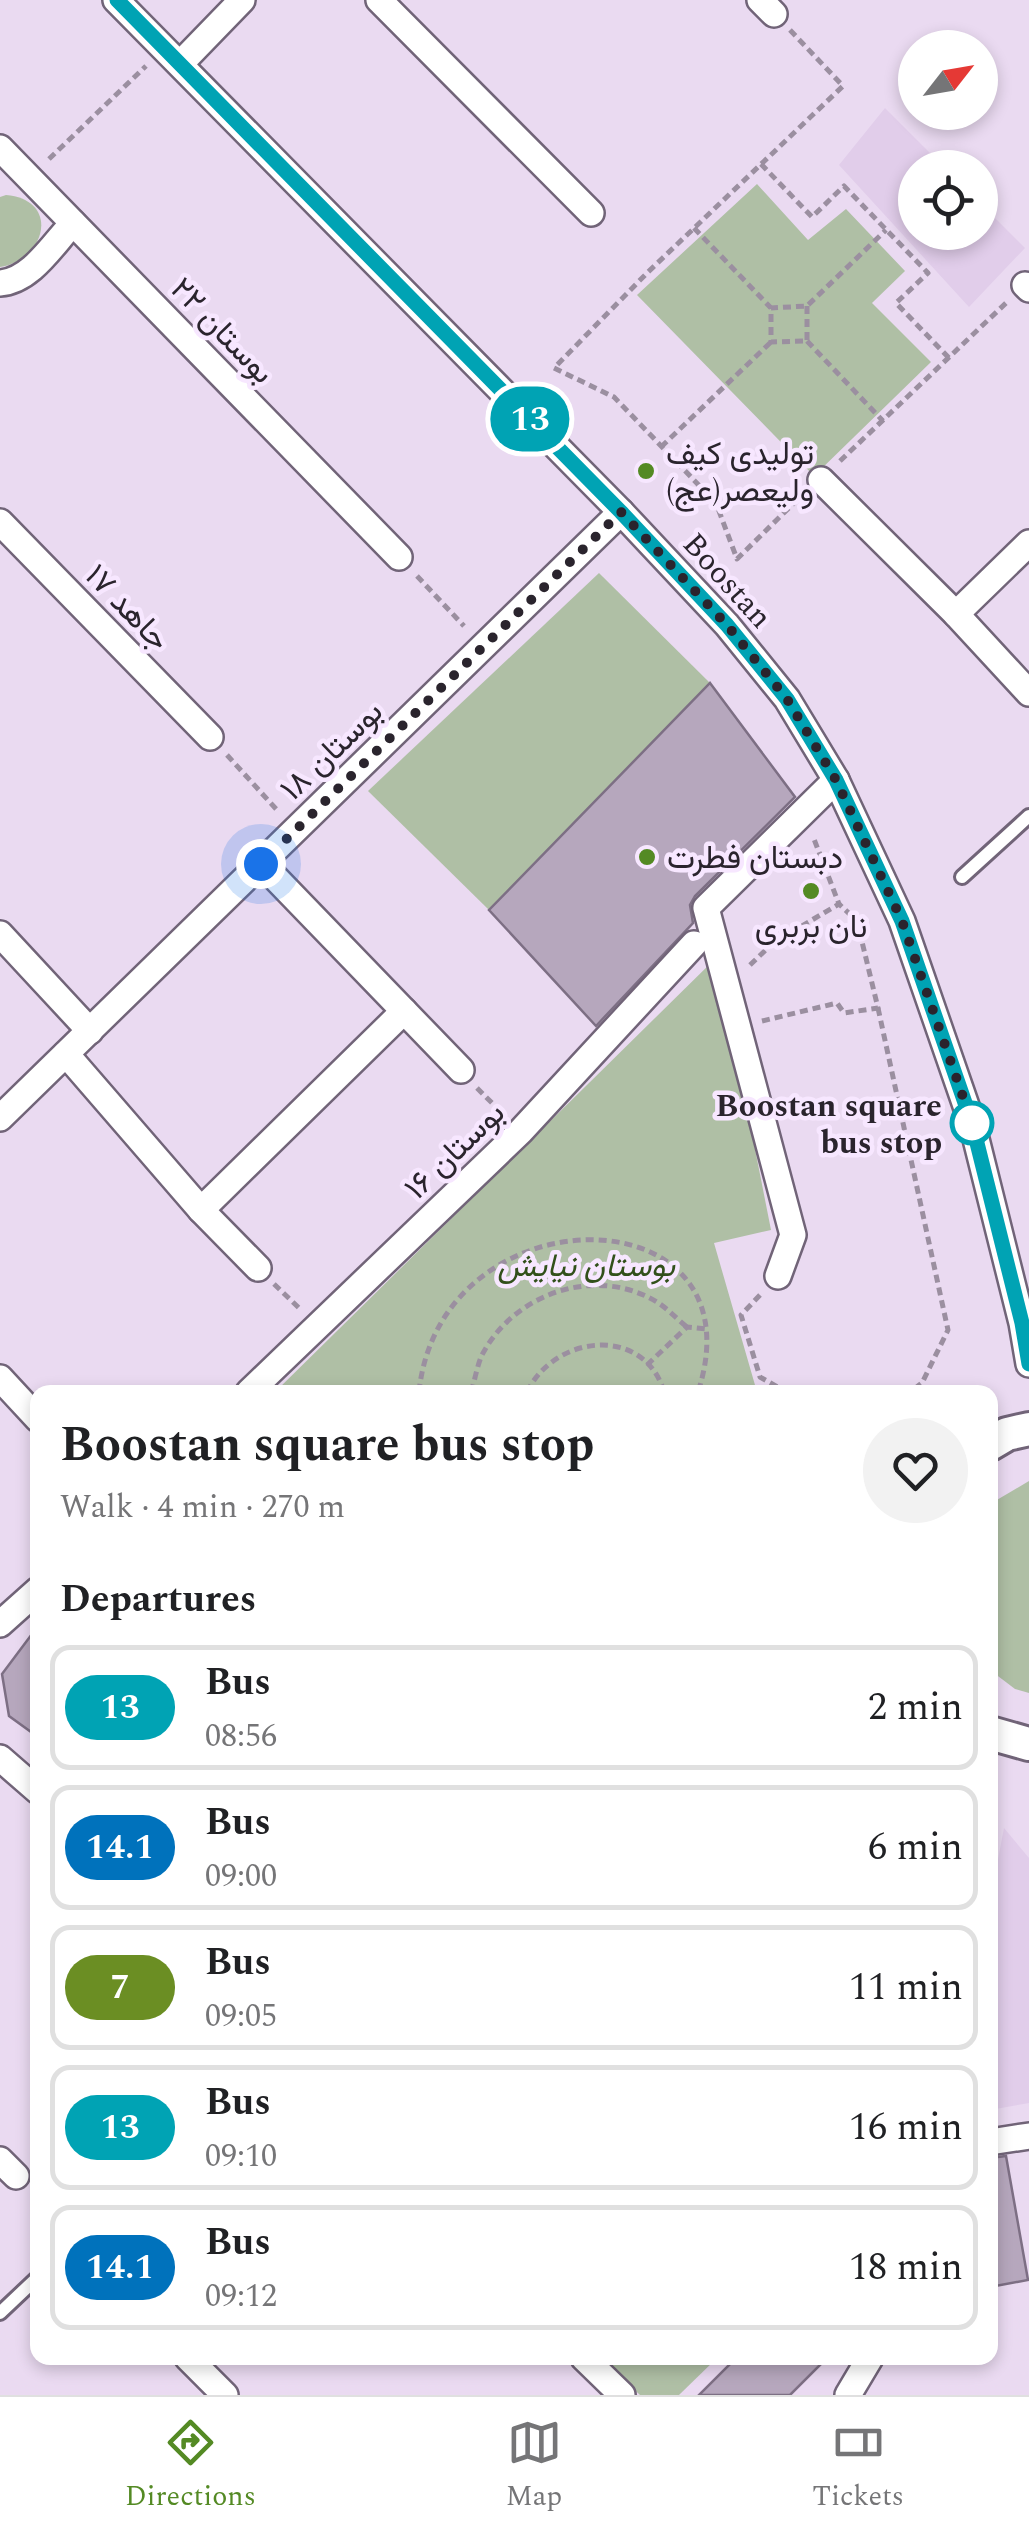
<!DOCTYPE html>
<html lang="en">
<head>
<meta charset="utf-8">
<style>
  body { margin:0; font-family:Spectral,Vazirmatn,serif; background:#f2f2f2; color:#202124; height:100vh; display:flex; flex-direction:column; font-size:38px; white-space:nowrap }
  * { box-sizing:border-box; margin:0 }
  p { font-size:32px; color:#757577 }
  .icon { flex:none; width:55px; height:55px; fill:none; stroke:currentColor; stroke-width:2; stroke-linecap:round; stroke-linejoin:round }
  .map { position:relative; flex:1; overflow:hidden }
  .side { position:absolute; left:30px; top:1385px; width:968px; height:980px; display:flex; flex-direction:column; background:#fff; border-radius:20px; box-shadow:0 5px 15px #0003 }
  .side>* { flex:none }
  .badge { padding:0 20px; border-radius:32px; font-size:35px; line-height:65px }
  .needle { width:65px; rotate:59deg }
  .controls { position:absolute; left:898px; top:30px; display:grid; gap:20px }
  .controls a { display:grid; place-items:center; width:100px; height:100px; border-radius:50%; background:#fff; box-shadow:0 5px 15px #0003; font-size:50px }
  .you { position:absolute; width:50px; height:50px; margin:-25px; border:8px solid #fff; border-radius:50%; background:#1a73e8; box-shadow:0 0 0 15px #1a73e833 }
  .map>.badge { position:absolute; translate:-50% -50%; box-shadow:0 0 0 5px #fff }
  h2 { padding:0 30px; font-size:38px; line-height:90px }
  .round { display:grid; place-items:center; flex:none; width:105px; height:105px; border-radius:52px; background:#f2f2f2 }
  .overview { display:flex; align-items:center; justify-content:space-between; height:170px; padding:0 30px }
  h1 { font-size:48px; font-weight:700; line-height:75px }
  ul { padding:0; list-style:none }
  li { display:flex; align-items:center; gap:30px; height:125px; margin:0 20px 15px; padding:0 10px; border:5px solid #e0e0e0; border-radius:20px }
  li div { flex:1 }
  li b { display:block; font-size:38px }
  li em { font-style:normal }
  li .badge { min-width:110px; font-weight:700; text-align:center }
  .menu { display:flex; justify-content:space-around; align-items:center; height:140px; border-top:2px solid #e0e0e0; background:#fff; font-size:28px; color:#757577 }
  .menu a { display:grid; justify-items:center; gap:5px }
  .menu .selected { color:#548a24 }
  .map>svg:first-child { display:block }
  .built { fill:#e1cdea }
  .green { fill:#afbfa5 }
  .building { fill:#b6a7bd; stroke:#7d6f84; stroke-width:2.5 }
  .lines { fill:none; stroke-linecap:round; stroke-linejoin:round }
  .service-casing { stroke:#716478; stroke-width:18 }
  .minor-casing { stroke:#716478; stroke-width:30 }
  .tertiary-casing { stroke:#716478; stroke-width:38 }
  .path { stroke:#9b8fa0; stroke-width:5; stroke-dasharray:8 5; stroke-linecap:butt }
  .service { stroke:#fff; stroke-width:12 }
  .minor { stroke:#fff; stroke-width:25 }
  .tertiary { stroke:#fff; stroke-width:32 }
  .line-casing { stroke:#fff; stroke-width:22 }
  .line { stroke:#00a3b4; stroke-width:15 }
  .walk { stroke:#2a242d; stroke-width:10; stroke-dasharray:0 18 }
  .poi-dot { fill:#548a24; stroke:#f7e7ff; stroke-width:4 }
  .stop-dot { fill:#fff; stroke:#00a3b4; stroke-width:5 }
  .labels { text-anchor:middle; stroke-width:9; stroke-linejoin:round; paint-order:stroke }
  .street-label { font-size:32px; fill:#2a242d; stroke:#f7e7ff }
  .poi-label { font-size:32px; fill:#2a242d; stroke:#f7e7ff; text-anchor:start }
  .stop-label { font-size:32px; font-weight:bold; fill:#2a242d; stroke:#f7e7ff; text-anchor:end }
  .park-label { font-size:32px; font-style:italic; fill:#32501b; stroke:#f7e7ff }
</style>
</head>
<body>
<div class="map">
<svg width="1029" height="2395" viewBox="0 0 1029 2395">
  <rect width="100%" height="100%" fill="#eadaf1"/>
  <g class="built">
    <path d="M 885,108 L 944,167 L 915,168 L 915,232 L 980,232 L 980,203 L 1025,248 L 969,307 L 839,165 Z"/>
    <path d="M 1004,1828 L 1029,1858 L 1029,2103 L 990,2110 L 990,1901 Z"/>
  </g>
  <g class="green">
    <path d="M 757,184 L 808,240 L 846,209 L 905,271 L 872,303 L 931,362 L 814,476 L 637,295 Z"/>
    <path d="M 6,195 C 61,200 46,260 0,267 L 0,197 Z"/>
    <path d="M 599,573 L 710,683 L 489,910 L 368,791 Z"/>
    <path d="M 717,957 L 771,1230 L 714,1243 L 755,1385 L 767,1392 L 275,1392 Z"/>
    <path d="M 1029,1481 L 1029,1693 L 1015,1689 L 990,1670 L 990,1504 Z"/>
    <path d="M 601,2358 L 717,2358 L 679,2395 L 640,2395 Z"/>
  </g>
  <g class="building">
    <path d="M 710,683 L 795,797 L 695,896 L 690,905 L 693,923 L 596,1026 L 489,910 Z"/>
    <path d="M 38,1626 L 38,1737 L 9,1716 L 2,1674 Z"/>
    <path d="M 1006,2156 L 1028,2280 L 990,2287 L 990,2158 Z"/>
    <path d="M 736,2358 L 827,2358 L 790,2395 L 699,2395 Z"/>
  </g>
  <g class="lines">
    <g class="service-casing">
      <g id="service">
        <path d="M 962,877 L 1029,816"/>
        <path d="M 0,2313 L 38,2277"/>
      </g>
    </g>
    <g class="minor-casing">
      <g id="minor">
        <path d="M 116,0 L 621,512 L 727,625 L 787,699 L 836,780 L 902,921 L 972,1123 L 1022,1323 L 1029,1364"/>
        <path d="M 379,0 L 591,213"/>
        <path d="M 760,0 L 774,14"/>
        <path d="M 181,63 L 242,0"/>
        <path d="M 0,148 L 399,557"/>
        <path d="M 0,283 C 31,281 53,244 73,223"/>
        <path d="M 1025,285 L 1029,289"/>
        <path d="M 821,480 L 956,614 L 1029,693"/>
        <path d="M 0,522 L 210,737"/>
        <path d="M 956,614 L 1029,543"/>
        <path d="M 261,863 L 461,1070"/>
        <path d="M 0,934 L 90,1031"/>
        <path d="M 66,1054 L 201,1210 L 258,1268"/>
        <path d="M 0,1118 L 621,512"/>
        <path d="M 201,1210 L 404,1011"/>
        <path d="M 778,1276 L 793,1235 L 706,908 L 836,780"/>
        <path d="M 0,1378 L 38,1419"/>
        <path d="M 249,1392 L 520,1132 L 694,944"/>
        <path d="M 0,1624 L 38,1590"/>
        <path d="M 0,1758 L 38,1791"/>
        <path d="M 990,2142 L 1029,2136"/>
        <path d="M 0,2160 L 16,2176"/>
        <path d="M 188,2358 L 225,2395"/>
        <path d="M 584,2358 L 622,2395"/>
        <path d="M 848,2395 L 870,2358"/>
      </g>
    </g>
    <g class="tertiary-casing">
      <g id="tertiary">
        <path d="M 990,1444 L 1007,1434 L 1029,1429"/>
        <path d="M 990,1733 L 1029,1744"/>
      </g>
    </g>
    <g class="path">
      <path d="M 790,30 L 843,86 L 647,273 L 554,368 L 614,397 L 716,503 L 737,559 L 802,495"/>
      <path d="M 49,159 L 146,66"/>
      <path d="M 761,164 L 812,217 L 844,186 L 928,273 L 896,303 L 949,358"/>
      <path d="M 694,228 L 771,308"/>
      <path d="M 807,306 L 807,341 L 771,342 L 771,308 L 807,306 L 886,230"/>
      <path d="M 807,341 L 883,421"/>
      <path d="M 661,447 L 771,342"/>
      <path d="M 840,461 L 1006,303"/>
      <path d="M 417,576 L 464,626"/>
      <path d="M 227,755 L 277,810"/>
      <path d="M 750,965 L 773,943 L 839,904 L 814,839"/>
      <path d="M 878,1008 L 948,1330 L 922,1383 L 910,1392"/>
      <path d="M 762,1021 L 837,1003 L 844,1013 L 878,1008 L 857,921 L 839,904"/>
      <path d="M 477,1088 L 501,1112"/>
      <path d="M 274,1284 L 299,1308"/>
      <path d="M 760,1295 L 741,1315 L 760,1377 L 786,1392"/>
      <path d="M 647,1365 L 687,1327 L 707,1329"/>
      <path d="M 419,1392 C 440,1188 764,1190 698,1392"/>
      <path d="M 471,1392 C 475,1380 477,1366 482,1355 C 514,1293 596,1265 657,1302 C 668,1309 677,1319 687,1327"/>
      <path d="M 527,1392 C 556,1333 645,1326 664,1392"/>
    </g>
    <use href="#service" class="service"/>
    <use href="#minor" class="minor"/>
    <use href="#tertiary" class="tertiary"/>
  </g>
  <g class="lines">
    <g class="line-casing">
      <path id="line" d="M 117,0 L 621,512 L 727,625 L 787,699 L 836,780 L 902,921 L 972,1123 L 1022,1323 L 1029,1364"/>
    </g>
    <use href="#line" class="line"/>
    <path class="walk" d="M 261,864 L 621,512 L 727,625 L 787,699 L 836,780 L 902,921 L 972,1123"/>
  </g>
  <g class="poi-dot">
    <circle cx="646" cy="471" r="10"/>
    <circle cx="647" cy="857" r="10"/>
    <circle cx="811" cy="891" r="10"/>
  </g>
  <circle class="stop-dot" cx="972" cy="1123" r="20"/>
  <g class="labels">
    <g class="street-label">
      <text transform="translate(223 330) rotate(46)" y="11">بوستان ۲۲</text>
      <text transform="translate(728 580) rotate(48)" y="11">Boostan</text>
      <text transform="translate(128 607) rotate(46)" y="11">جاهد ۱۷</text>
      <text transform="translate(331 750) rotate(-44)" y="11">بوستان ۱۸</text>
      <text transform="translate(454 1150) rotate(-44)" y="11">بوستان ۱۶</text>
    </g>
    <g class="poi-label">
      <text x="666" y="464">تولیدی کیف<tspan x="666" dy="37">ولیعصر(عج)</tspan></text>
      <text x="667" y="868">دبستان فطرت</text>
      <text x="811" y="937" text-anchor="middle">نان بربری</text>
    </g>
    <g class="stop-label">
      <text x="942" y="1116">Boostan square<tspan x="942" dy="37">bus stop</tspan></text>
    </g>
    <g class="park-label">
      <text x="586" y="1276">بوستان نیایش</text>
    </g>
  </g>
</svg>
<div class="controls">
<a><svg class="needle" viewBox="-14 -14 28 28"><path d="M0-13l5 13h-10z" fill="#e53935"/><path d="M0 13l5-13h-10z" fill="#757577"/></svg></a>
<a><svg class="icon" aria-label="locate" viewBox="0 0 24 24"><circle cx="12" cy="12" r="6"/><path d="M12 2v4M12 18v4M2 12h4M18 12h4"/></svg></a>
</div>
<div class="you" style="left:261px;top:864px"></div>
<b class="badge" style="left:530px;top:419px;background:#00a3b4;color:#fff">13</b>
<section class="side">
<div class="overview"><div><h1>Boostan square bus stop</h1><p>Walk · 4 min · 270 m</p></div><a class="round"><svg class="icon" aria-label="heart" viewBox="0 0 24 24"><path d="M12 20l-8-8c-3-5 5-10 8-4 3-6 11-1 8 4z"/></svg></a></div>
<h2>Departures</h2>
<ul>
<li><span class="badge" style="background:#00a3b4;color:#fff">13</span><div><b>Bus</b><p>08:56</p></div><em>2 min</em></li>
<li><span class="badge" style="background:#0072bc;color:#fff">14.1</span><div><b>Bus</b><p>09:00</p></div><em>6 min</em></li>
<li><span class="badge" style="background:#6b8e23;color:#fff">7</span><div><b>Bus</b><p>09:05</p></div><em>11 min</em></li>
<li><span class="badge" style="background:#00a3b4;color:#fff">13</span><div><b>Bus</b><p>09:10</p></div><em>16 min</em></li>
<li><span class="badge" style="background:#0072bc;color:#fff">14.1</span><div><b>Bus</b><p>09:12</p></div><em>18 min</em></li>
</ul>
</section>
</div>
<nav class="menu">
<a class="selected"><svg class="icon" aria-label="directions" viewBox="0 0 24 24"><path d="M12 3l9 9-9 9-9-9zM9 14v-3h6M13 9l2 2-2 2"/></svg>Directions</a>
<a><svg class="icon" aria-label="map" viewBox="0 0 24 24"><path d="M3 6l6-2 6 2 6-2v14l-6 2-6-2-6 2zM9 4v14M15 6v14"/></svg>Map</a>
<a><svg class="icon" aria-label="tickets" viewBox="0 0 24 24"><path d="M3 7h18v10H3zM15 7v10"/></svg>Tickets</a>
</nav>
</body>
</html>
